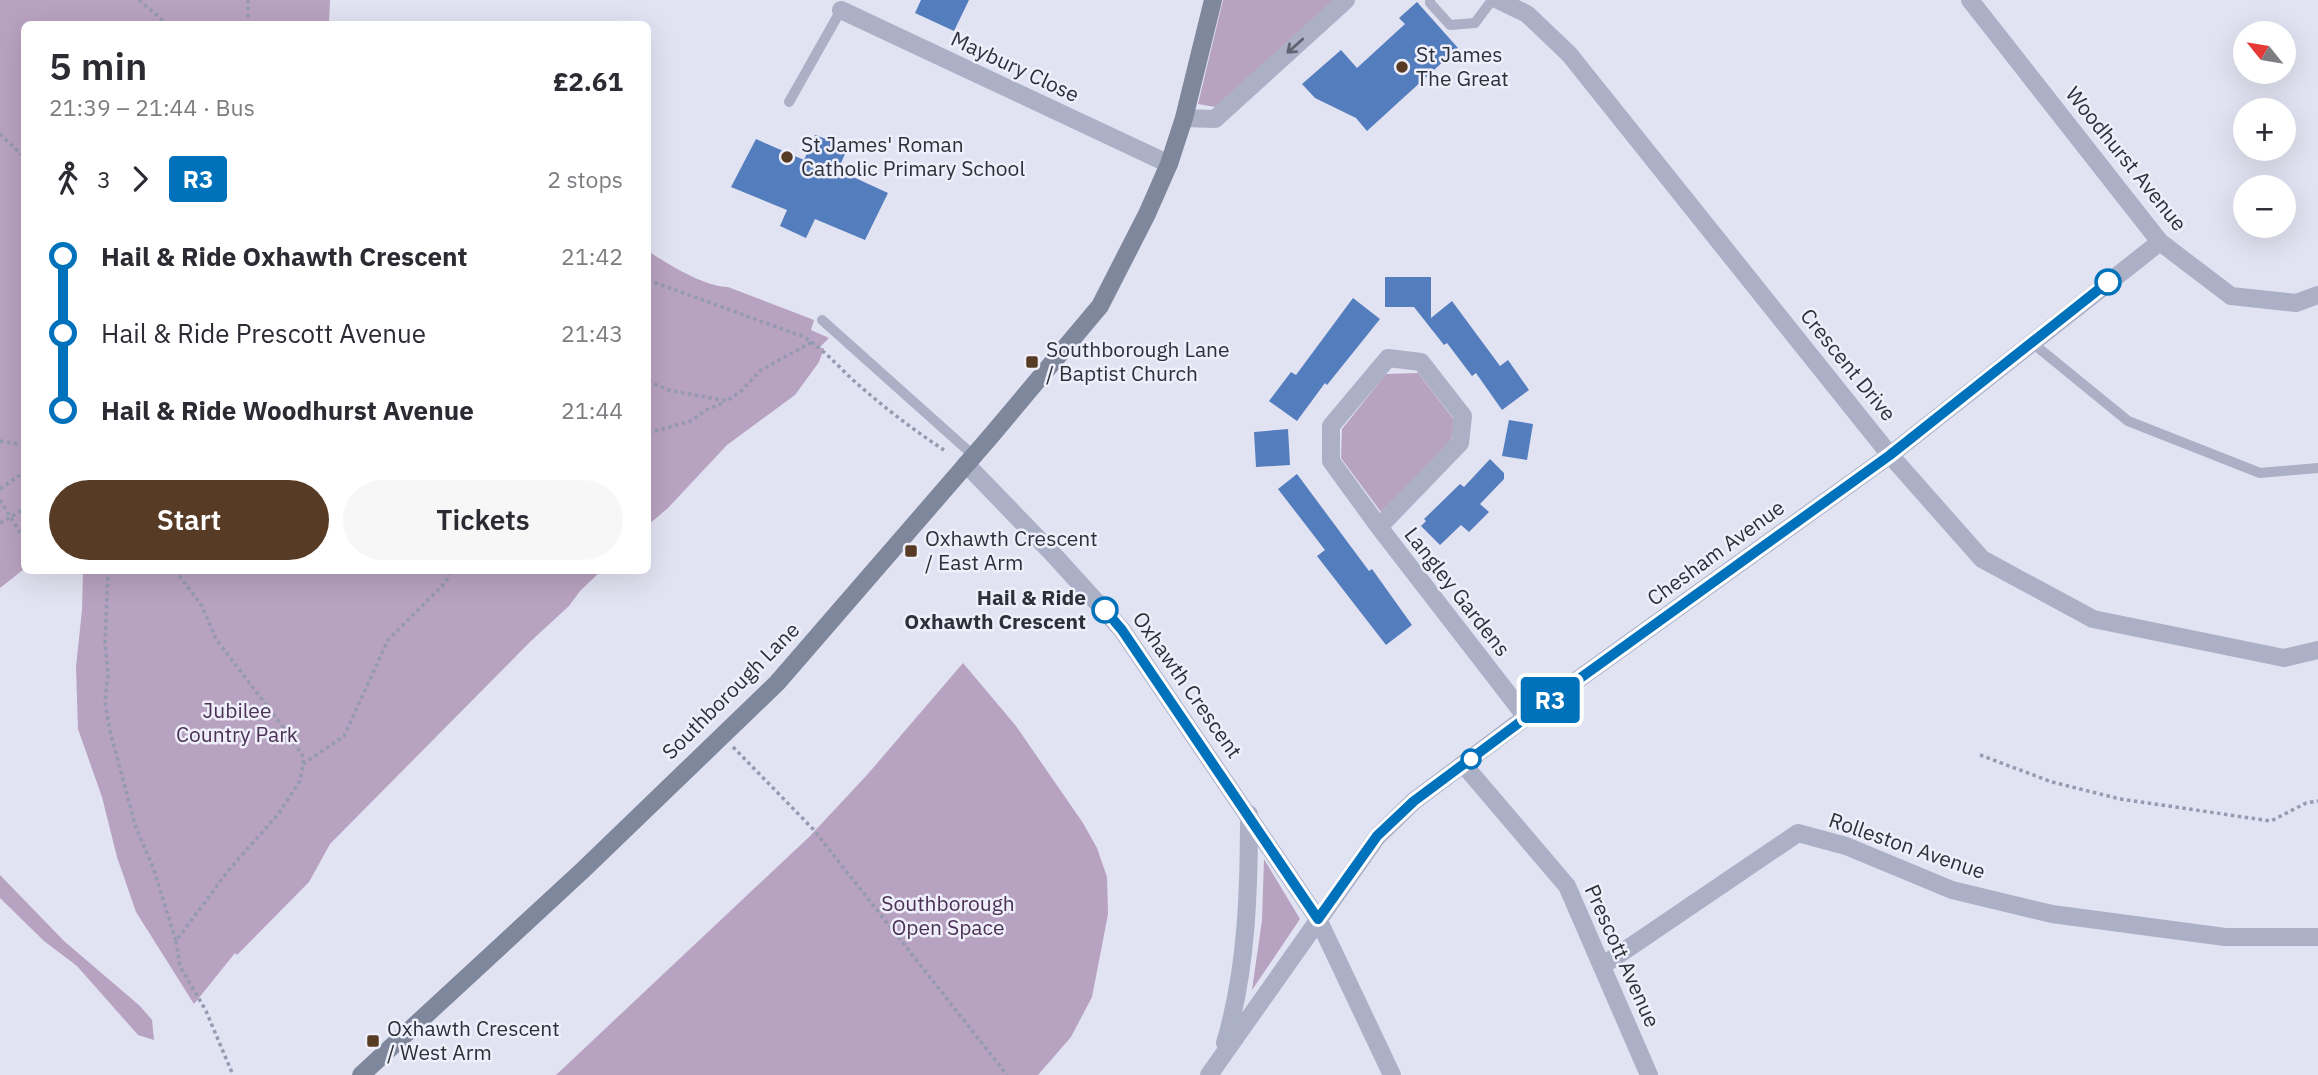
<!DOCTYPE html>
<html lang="en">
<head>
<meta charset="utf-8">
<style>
  body { margin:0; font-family:"IBM Plex Sans",sans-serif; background:#f7f7f7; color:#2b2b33; height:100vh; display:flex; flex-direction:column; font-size:26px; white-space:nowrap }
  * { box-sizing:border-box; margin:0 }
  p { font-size:23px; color:#7c7c81 }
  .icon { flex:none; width:38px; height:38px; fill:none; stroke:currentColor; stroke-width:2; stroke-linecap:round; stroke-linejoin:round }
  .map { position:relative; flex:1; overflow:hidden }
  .side { position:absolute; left:21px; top:21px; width:630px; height:553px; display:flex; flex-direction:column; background:#fff; border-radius:10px; box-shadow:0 7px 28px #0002 }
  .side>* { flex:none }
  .badge { padding:0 14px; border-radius:5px; font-size:24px; line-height:46px }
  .needle { width:46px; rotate:300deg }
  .buttons { position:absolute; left:2233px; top:21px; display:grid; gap:14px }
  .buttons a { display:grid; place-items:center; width:63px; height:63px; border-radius:50%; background:#fff; box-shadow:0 7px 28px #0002; font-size:35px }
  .map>.badge { position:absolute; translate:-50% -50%; box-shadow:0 0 0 4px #fff }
  .legs { display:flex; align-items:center; gap:10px; height:77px; padding:0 28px; font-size:23px }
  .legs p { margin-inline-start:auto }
  .head { display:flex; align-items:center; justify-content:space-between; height:119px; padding:0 28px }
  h1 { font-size:38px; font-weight:600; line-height:52px }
  .primary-button { display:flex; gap:14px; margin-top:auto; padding:14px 28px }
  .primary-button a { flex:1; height:80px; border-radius:42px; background:#583b24; color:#fff; font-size:28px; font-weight:600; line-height:80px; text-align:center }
  .primary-button a+a { background:#f7f7f7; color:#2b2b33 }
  ul { padding:0 28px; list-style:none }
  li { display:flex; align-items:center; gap:24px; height:77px; font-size:26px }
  li i { display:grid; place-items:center; width:10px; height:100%; margin:0 9px; background:currentColor }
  li i::after { content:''; width:18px; height:18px; margin:-9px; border:5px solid; border-radius:50%; background:#fff }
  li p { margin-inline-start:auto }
  li:first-child i { background:linear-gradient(#0000 50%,currentColor 0) }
  li:last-child i { background:linear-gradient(currentColor 50%,#0000 0) }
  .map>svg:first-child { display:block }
  .green { fill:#b8a2c1 }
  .building { fill:#547dbe }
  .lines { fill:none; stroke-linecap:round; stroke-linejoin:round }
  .path { stroke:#949ab1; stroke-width:3.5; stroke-dasharray:3.5 3.5; stroke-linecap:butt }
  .lane { stroke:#abb0c7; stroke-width:10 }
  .street { stroke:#abb0c7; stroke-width:18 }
  .secondary { stroke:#7f879d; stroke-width:18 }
  .oneway { stroke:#5f6372 }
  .line-1-casing { stroke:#fff; stroke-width:16 }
  .line-1 { stroke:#0072bc; stroke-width:10 }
  .poi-dot { fill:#583b24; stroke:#eeeffa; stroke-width:2.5 }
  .stop-1-dot { fill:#fff; stroke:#0072bc; stroke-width:3.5 }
  .labels { text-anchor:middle; stroke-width:5; stroke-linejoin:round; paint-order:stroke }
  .poi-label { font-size:21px; fill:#2c3039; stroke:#eeeffa; text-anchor:start }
  .street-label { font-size:21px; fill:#2c3039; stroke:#eeeffa }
  .stop-label { font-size:21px; font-weight:bold; fill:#2c3039; stroke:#eeeffa; text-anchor:end }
  .park-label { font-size:21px; fill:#4c3156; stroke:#eeeffa }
</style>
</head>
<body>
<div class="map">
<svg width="2318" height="1075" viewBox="0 0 2318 1075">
  <rect width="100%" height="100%" fill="#e1e3f2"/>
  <g class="green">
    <path d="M 0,0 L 330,0 L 329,24 L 24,24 L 24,569 L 0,588 Z"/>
    <path d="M 1223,0 L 1336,0 L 1215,107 L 1198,104 Z"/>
    <path d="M 648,251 C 669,265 703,286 728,287 L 814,320 L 811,330 L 829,338 L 819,348 L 824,348 L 819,362 L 795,395 L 727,445 L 668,508 L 648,525 Z"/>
    <path d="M 1418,373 L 1455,421 L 1450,444 L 1381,512 L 1341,458 L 1342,429 L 1386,374 Z"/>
    <path d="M 83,571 L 83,570 L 601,571 L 580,591 L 569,606 L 531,641 L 330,844 L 309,882 L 237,955 L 235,953 L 194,1004 L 136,912 L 117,857 L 102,797 L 78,729 L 76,667 L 82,610 Z"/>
    <path d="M 963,663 L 1016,726 L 1083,823 L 1097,848 L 1107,877 L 1108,914 L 1092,997 L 1071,1037 L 1038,1075 L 556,1075 L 809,837 L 867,775 Z"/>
    <path d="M 1264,859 L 1300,919 L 1252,990 L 1262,920 Z"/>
    <path d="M 0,875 L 64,941 L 140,1006 L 152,1020 L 154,1040 L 138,1035 L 77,966 L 44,941 L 0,898 Z"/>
  </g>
  <g class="building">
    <path d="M 921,0 L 969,0 L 954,31 L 915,13 Z"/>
    <path d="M 1417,2 L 1458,48 L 1367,131 L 1356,118 L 1315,98 L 1302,84 L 1341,50 L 1357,68 L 1405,24 L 1399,18 Z"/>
    <path d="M 815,135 L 848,147 L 838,170 L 888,193 L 865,240 L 815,219 L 806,238 L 780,226 L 787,210 L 731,187 L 756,139 L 804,160 Z"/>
    <path d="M 1385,277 L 1431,277 L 1431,318 L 1452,301 L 1500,366 L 1508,360 L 1529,390 L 1502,410 L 1476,373 L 1472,376 L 1447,343 L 1444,345 L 1414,307 L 1385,307 Z"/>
    <path d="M 1353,298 L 1380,319 L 1327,385 L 1325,383 L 1297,421 L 1269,401 L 1291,372 L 1296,375 Z"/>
    <path d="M 1509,420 L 1533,424 L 1527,460 L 1502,456 Z"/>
    <path d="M 1288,429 L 1290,465 L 1256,467 L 1254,432 Z"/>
    <path d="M 1490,459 L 1504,473 L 1504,479 L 1480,504 L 1489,512 L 1469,532 L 1461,525 L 1440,545 L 1421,526 L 1426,521 L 1424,519 L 1460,484 L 1464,487 Z"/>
    <path d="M 1297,474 L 1369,571 L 1372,569 L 1412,625 L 1386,645 L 1317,556 L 1325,550 L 1278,489 Z"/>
  </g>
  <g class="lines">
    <g class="path">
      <path d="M 139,0 L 167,24"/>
      <path d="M 248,0 L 248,24"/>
      <path d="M 0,134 L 24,157"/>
      <path d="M 648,280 L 804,337 C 822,348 837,365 853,380 C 881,405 912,429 944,450"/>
      <path d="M 648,381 L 668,390 L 727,401 L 741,391 L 761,370 L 812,342"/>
      <path d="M 648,433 L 691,421 L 706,410 L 725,402"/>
      <path d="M 0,441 L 24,445"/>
      <path d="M 0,489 L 24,472"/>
      <path d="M 0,500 L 24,539"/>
      <path d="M 0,523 L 24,509"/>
      <path d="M 108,570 L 105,643 L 108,674 L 105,702 L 110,731 L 136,828 L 153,867 L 176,941"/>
      <path d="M 175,570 L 202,606 L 216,639 L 290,736 L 304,758 L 300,781 L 279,813 L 228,871 L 176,941 L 180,966 L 206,1011 L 233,1075"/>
      <path d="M 733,747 L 813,829 L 1007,1075"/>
      <path d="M 1980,755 L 2052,782 L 2120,799 L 2271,821 L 2306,803 L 2318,801"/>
      <path d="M 303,764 L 344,736 L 388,640 L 445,583 L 452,570"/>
    </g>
    <g class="lane">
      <path d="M 1430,0 L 1430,3 L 1450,25 L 1475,23 L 1492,0"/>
      <path d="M 789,102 L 841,10"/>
      <path d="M 822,320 L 973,455"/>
      <path d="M 2031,342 L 2128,421 L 2260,473 L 2318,468"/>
    </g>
    <g class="street">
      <path d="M 1498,0 L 1527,14 L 1569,54 L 1890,455 L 1982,559 L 2093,619 L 2284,658 L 2318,650"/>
      <path d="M 1970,0 L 2160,242 L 2231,296 L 2296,303 L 2318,295"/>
      <path d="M 841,10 L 1169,164"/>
      <path d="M 1184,118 L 1215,119 L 1346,0"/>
      <path d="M 966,464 L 1052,553 L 1122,630 L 1318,919 L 1392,1075"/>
      <path d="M 1379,527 L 1460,443 L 1463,416 L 1421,362 L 1388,358 L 1331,426 L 1331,461 L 1379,527 L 1526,717"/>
      <path d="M 1463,764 L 1567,886 L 1649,1075"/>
      <path d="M 1602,966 L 1798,833 L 1846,846 L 1952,890 L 2052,914 L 2225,937 L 2318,937"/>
      <path d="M 1225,1043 C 1247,969 1249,891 1249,814"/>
      <path d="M 1209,1075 L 1377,837 L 1414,801 L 1526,717 L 1890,455 L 2160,242"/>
    </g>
    <path class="secondary" d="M 361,1075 L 583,870 L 777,683 L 990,437 L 1100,306 L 1147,214 L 1169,164 L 1184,118 L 1213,0"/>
  </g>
  <defs><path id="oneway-shaft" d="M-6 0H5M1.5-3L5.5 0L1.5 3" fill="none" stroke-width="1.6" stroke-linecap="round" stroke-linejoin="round" transform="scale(1.75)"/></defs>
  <use class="oneway" href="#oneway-shaft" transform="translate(1295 46) rotate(138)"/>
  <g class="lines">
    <g class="line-1-casing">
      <path id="line-1" d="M 1105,610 L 1122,630 L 1318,919 L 1377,836 L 1414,801 L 1547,702 L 1890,455 L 2108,282"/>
    </g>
    <use href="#line-1" class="line-1"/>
  </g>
  <g class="poi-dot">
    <circle cx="1402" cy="67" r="7"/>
    <circle cx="787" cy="157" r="7"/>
    <rect x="1025" y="355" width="14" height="14" rx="3.5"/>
    <rect x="904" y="544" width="14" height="14" rx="3.5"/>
    <rect x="366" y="1034" width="14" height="14" rx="3.5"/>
  </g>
  <g class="stop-1-dot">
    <circle cx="2108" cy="282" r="12"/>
    <circle cx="1105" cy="610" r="12"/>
    <circle cx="1471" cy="759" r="9"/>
  </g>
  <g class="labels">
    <g class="poi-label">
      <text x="1416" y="62">St James<tspan x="1416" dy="24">The Great</tspan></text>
      <text x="801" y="152">St James' Roman<tspan x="801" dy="24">Catholic Primary School</tspan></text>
      <text x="1046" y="357">Southborough Lane<tspan x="1046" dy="24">/ Baptist Church</tspan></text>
      <text x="925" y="546">Oxhawth Crescent<tspan x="925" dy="24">/ East Arm</tspan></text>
      <text x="387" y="1036">Oxhawth Crescent<tspan x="387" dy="24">/ West Arm</tspan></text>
    </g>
    <g class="street-label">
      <text transform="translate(1015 67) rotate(25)" y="7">Maybury Close</text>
      <text transform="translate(2126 159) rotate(51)" y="7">Woodhurst Avenue</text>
      <text transform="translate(1848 365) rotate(51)" y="7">Crescent Drive</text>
      <text transform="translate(1716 553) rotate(-36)" y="7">Chesham Avenue</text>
      <text transform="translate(1457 592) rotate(52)" y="7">Langley Gardens</text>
      <text transform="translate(1187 685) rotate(55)" y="7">Oxhawth Crescent</text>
      <text transform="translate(731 691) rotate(-45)" y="7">Southborough Lane</text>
      <text transform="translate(1907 846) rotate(19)" y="7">Rolleston Avenue</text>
      <text transform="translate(1622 956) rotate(66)" y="7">Prescott Avenue</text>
    </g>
    <g class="stop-label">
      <text x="1086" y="605">Hail &amp; Ride<tspan x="1086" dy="24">Oxhawth Crescent</tspan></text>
    </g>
    <g class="park-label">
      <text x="237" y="718">Jubilee<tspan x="237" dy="24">Country Park</tspan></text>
      <text x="948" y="911">Southborough<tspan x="948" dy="24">Open Space</tspan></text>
    </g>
  </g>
</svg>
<div class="buttons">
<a><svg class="needle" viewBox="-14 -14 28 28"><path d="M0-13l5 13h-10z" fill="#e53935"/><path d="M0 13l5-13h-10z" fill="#7c7c81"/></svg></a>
<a>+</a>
<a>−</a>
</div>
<b class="badge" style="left:1550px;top:700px;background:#0072bc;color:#fff">R3</b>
<section class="side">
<div class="head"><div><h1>5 min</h1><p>21:39 – 21:44 · Bus</p></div><b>£2.61</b></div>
<div class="legs"><svg class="icon" aria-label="walk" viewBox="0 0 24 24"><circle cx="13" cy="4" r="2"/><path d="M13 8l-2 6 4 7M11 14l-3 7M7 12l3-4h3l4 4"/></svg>3<svg class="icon" aria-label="forward" viewBox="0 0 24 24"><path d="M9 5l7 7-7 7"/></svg><b class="badge" style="background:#0072bc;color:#fff">R3</b><p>2 stops</p></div>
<ul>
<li><i style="color:#0072bc"></i><b>Hail &amp; Ride Oxhawth Crescent</b><p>21:42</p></li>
<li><i style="color:#0072bc"></i><span>Hail &amp; Ride Prescott Avenue</span><p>21:43</p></li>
<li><i style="color:#0072bc"></i><b>Hail &amp; Ride Woodhurst Avenue</b><p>21:44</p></li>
</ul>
<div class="primary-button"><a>Start</a><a>Tickets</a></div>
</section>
</div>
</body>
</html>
